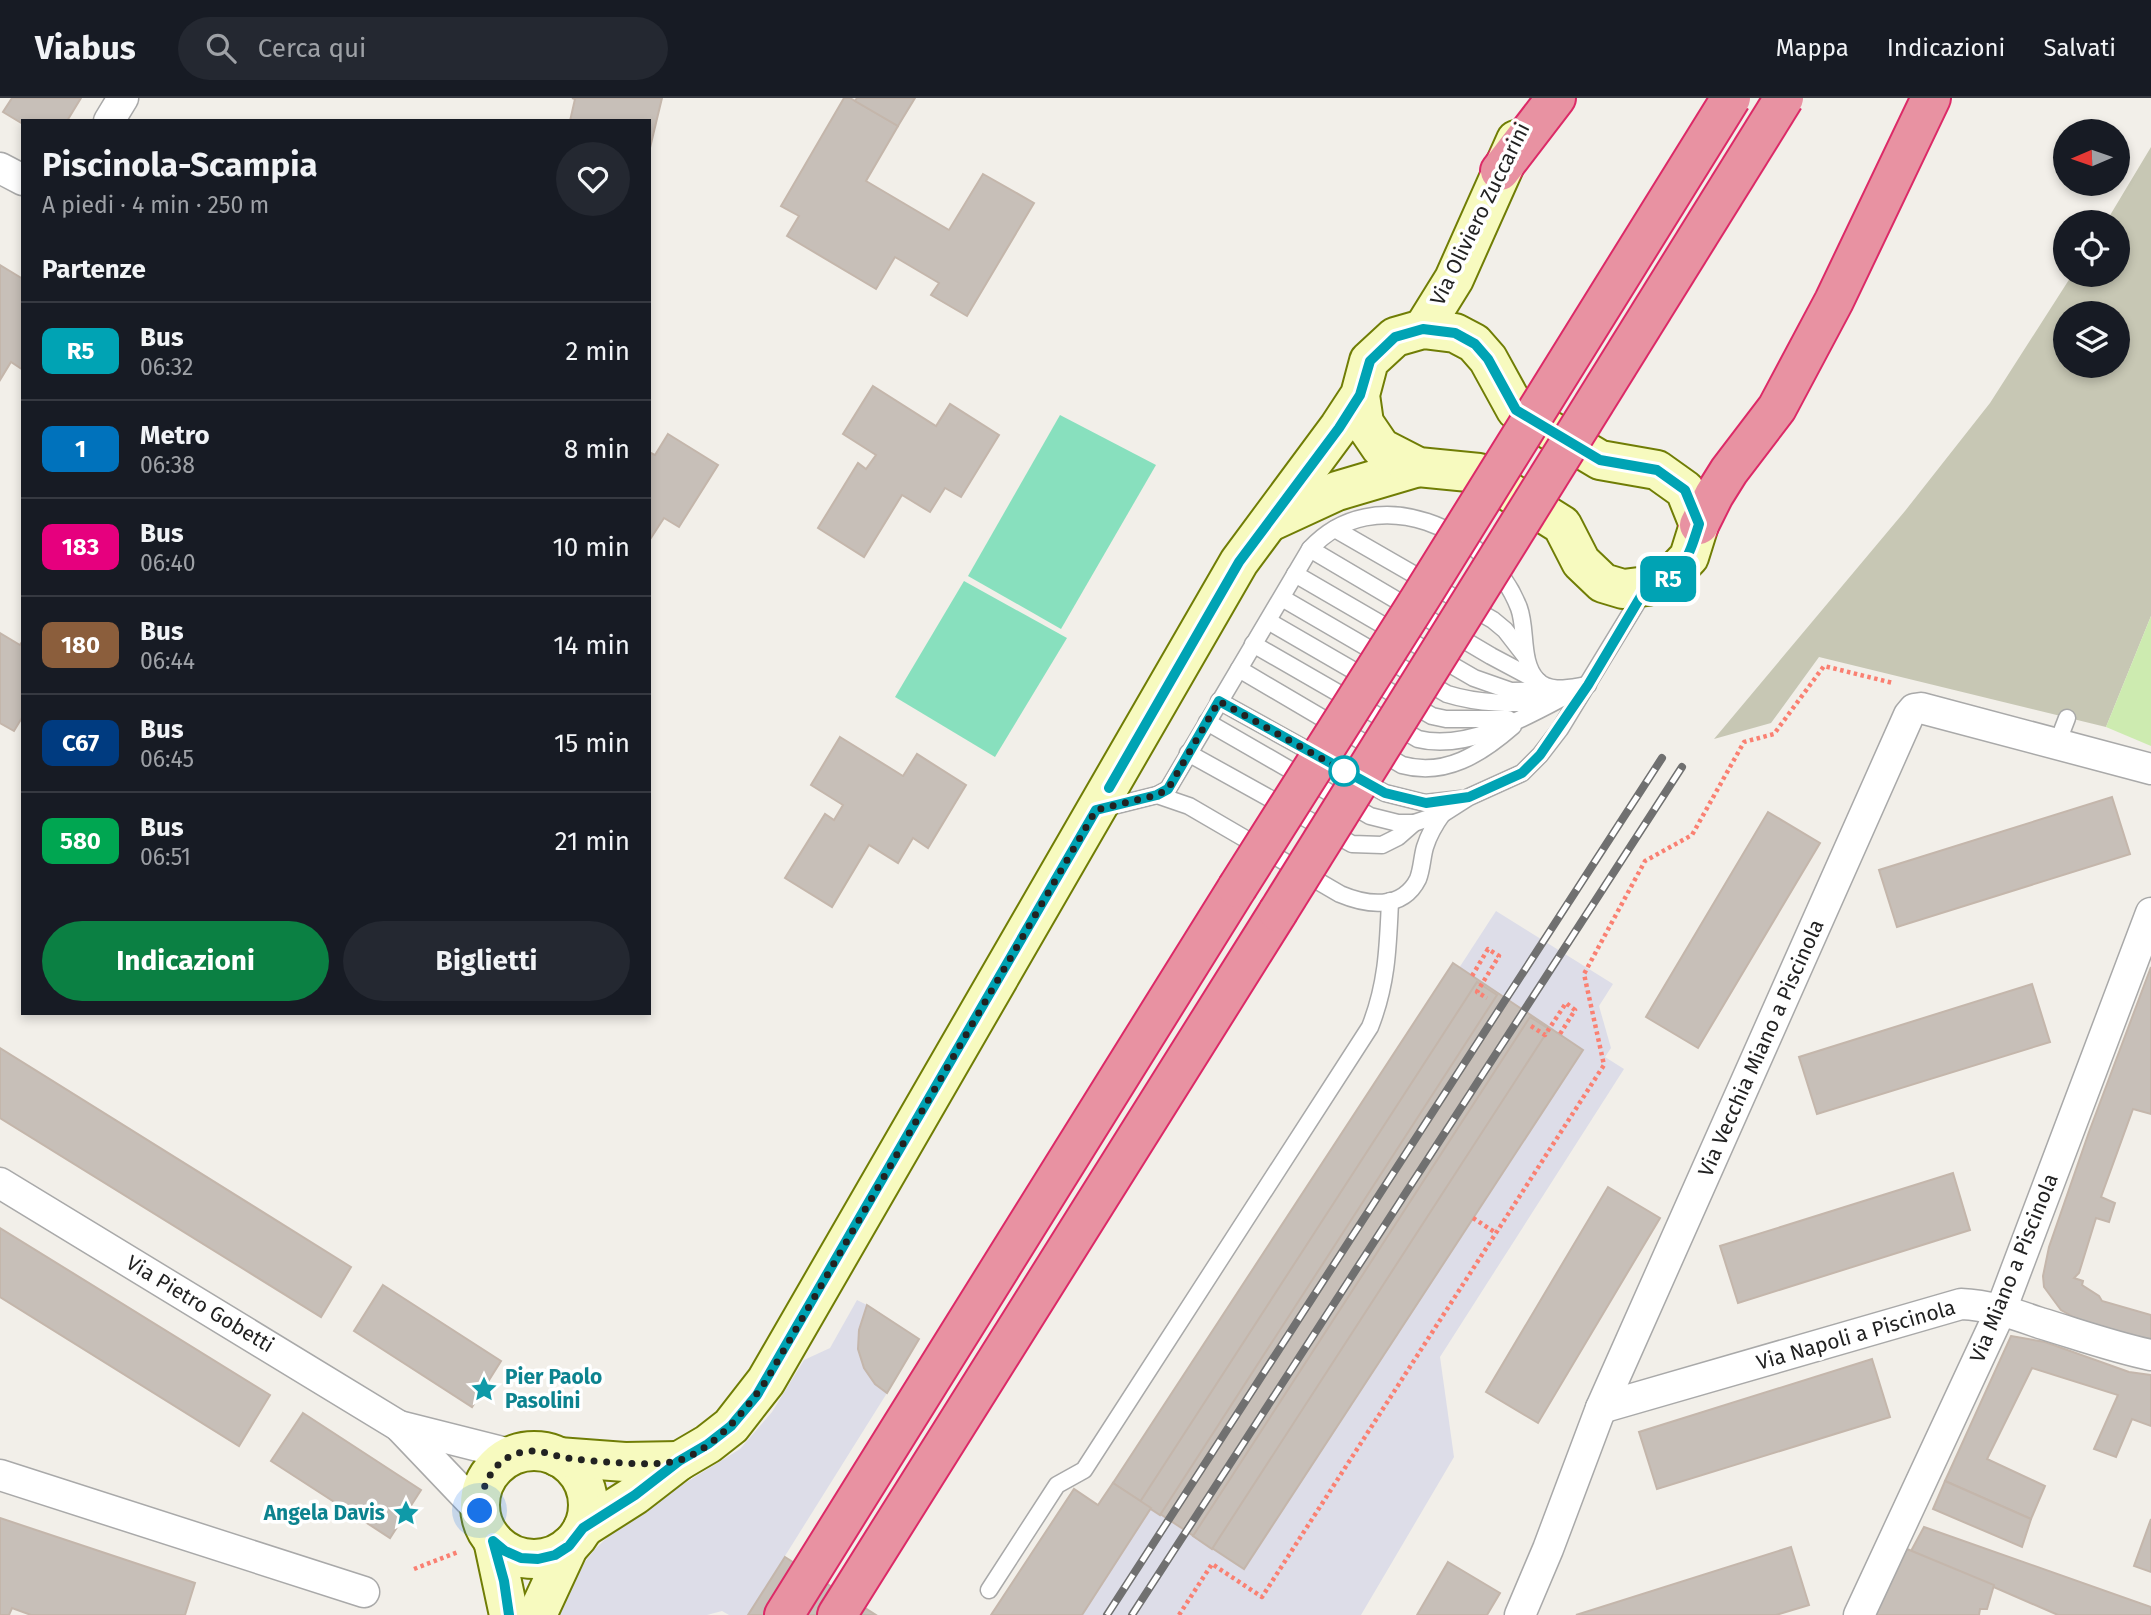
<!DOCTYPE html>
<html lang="it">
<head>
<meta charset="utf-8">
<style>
  body { margin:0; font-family:"Fira Sans",sans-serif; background:#242831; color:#f1f3f6; height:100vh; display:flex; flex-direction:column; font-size:26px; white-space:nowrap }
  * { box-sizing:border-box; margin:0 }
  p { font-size:23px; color:#9ea1a6 }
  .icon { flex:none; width:38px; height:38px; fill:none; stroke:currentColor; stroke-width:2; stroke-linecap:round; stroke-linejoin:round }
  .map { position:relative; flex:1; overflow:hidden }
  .panel { position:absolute; left:21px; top:21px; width:630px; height:896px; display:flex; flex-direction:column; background:#171b24; border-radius:0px; box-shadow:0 4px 10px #0003 }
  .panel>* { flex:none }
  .badge { padding:0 14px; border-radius:10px; font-size:24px; line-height:46px }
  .needle { width:46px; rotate:268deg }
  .buttons { position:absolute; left:2053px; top:21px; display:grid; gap:14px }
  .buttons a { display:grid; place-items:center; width:77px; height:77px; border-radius:50%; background:#171b24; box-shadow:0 4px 10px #0003; font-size:35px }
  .you { position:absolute; width:35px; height:35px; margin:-18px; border:5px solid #fff; border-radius:50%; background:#1a73e8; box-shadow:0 0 0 10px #1a73e833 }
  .map>.badge { position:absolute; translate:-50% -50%; box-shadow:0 0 0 4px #fff }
  h2 { padding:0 21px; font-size:26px; line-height:63px }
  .round { display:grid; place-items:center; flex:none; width:74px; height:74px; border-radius:37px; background:#242831 }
  .head { display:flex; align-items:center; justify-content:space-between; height:119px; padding:0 21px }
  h1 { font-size:33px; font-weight:700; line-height:52px }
  .primary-button { display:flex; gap:14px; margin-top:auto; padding:14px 21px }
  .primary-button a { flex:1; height:80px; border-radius:42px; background:#0b8043; color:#fff; font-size:28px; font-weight:700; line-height:80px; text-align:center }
  .primary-button a+a { background:#242831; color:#f1f3f6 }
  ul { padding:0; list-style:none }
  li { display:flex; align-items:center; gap:21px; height:98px; padding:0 21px; border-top:2px solid #363941 }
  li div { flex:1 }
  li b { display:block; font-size:26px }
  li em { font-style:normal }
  li .badge { min-width:77px; font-weight:700; text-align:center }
  header { display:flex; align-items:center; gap:42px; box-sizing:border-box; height:98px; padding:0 35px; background:#171b24; border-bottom:2px solid #363941 }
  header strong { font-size:33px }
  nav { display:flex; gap:38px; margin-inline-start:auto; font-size:24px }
  .search { width:490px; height:63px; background:#242831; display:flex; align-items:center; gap:18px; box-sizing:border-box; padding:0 24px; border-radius:38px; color:#9ea1a6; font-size:26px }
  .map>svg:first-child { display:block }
  .construction { fill:#c7c7b4; fill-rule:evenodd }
  .grass { fill:#cdebb0 }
  .pitch { fill:#88e0be }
  .plaza { fill:#dddde8 }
  .building { fill:#c7bfb8; stroke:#c4b6ab; stroke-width:2 }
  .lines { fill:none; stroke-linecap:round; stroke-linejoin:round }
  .lane-casing { stroke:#a9a9a9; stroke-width:19 }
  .street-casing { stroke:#a9a9a9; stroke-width:33 }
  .secondary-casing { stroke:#707d05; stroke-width:42 }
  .highway-casing { stroke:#dc2a67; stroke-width:42 }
  .path { stroke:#fa8072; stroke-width:4.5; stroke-dasharray:3.5 3.5; stroke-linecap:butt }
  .lane { stroke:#fff; stroke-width:16 }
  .street { stroke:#fff; stroke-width:30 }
  .secondary { stroke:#f7fabf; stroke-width:38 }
  .highway { stroke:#e892a2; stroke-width:38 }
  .rail-casing { stroke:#707070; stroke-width:8 }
  .rail { stroke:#fff; stroke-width:5; stroke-dasharray:16; stroke-linecap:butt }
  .highway-bridge-casing { stroke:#dc2a67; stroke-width:42; stroke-linecap:butt }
  .highway-bridge { stroke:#e892a2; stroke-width:38 }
  .line-casing { stroke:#fff; stroke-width:16 }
  .line { stroke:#00a3b4; stroke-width:10 }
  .walk { stroke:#222; stroke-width:7; stroke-dasharray:0 12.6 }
  .stop-dot { fill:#fff; stroke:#00a3b4; stroke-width:3.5 }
  .labels { text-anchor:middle; stroke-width:7; stroke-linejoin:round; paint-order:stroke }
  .street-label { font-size:21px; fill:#222; stroke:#fff }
  .culture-label { font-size:21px; font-weight:bold; fill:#0d838f; stroke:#fff; text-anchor:start }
</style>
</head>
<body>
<header>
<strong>Viabus</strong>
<div class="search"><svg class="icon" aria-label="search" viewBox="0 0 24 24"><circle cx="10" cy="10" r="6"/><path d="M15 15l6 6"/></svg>Cerca qui</div>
<nav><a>Mappa</a><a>Indicazioni</a><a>Salvati</a></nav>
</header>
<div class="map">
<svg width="2151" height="1517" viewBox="0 0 2151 1517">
  <rect width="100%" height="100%" fill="#f2efe9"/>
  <path class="construction" d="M 2151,49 L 2151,518 L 2106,629 L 1819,559 L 1771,625 L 1714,641 L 1905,413 L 1990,305 L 2072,177 L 2118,177 L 2118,124 L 2106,124 ZM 2065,215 L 2118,215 L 2118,268 L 2065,268 Z"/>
  <path class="grass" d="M 2151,518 L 2151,648 L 2106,629 Z"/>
  <g class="pitch">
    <path d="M 1060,317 L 1156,367 L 1061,531 L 968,478 Z"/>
    <path d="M 964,483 L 1067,540 L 995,659 L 895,599 Z"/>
  </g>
  <g class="plaza">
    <path d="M 1496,813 L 1613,886 L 1599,908 L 1611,950 L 1605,959 L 1624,971 L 1440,1259 L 1454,1359 L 1361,1517 L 1082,1517 L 1151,1410 L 1244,1471 L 1583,952 L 1459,870 Z"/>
    <path d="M 857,1202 L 867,1207 L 859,1232 L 858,1251 L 864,1270 L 875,1286 L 887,1295 L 748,1517 L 729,1517 L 722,1513 L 707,1517 L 553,1517 L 569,1484 L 595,1451 L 612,1435 L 643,1411 L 740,1351 L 772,1314 L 804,1262 L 830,1250 Z"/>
  </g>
  <g class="building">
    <path d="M 12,0 L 81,0 L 67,23 L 23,23 L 23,26 L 3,14 Z"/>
    <path d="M 572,0 L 662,0 L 649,54 L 649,23 L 570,23 L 575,1 Z"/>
    <path d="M 844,0 L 850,0 L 898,28 L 866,83 L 949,132 L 983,76 L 1034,105 L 967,218 L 931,197 L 939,185 L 895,159 L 876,191 L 787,138 L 799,118 L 781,108 Z"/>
    <path d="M 857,0 L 915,0 L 898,28 L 855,3 Z"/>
    <path d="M 0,167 L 23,181 L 23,272 L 11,264 L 0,282 Z"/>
    <path d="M 873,288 L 936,328 L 950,306 L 999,337 L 961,399 L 945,390 L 930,414 L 902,397 L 864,459 L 818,430 L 858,365 L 866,371 L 876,357 L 843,336 Z"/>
    <path d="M 668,336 L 718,367 L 679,429 L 664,420 L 649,443 L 649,354 L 655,357 Z"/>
    <path d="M 0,535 L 20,547 L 23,542 L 23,618 L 14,633 L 0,625 Z"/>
    <path d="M 840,639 L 903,678 L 917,656 L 966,687 L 928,750 L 913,740 L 898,765 L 869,747 L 832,809 L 785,780 L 825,716 L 834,722 L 843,707 L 811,687 Z"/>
    <path d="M 2112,699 L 2130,756 L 1897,829 L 1879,772 Z"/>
    <path d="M 1768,714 L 1820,745 L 1698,950 L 1646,919 Z"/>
    <path d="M 1453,865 L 1583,952 L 1244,1471 L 1113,1385 Z"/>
    <path d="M 2151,869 L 2151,1016 L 2133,1011 L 2101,1099 L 2115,1105 L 2109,1124 L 2096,1120 L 2079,1175 L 2074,1180 L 2083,1183 L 2082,1187 L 2099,1198 L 2102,1203 L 2151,1217 L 2151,1244 L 2086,1226 L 2061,1212 L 2044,1189 L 2043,1178 L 2049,1149 L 2089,1034 Z"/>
    <path d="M 1477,884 L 1497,897 L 1160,1417 L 1140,1404 Z"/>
    <path d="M 2032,886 L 2050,944 L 1817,1016 L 1799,959 Z"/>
    <path d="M 1530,919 L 1549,931 L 1212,1451 L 1193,1438 Z"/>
    <path d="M 0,950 L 351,1169 L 321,1219 L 0,1020 Z"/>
    <path d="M 1953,1075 L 1970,1132 L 1738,1205 L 1720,1148 Z"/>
    <path d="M 1608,1089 L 1660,1120 L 1538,1325 L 1486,1294 Z"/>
    <path d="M 0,1130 L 270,1297 L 239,1348 L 0,1199 Z"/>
    <path d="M 383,1187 L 501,1263 L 472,1309 L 354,1233 Z"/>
    <path d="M 867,1207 L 919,1241 L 887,1295 L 875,1286 L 864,1270 L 858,1251 L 859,1232 Z"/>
    <path d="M 2011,1238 L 2045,1244 L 2129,1274 L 2151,1277 L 2151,1328 L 2132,1321 L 2116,1359 L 2094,1351 L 2118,1297 L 2032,1270 L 1987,1361 L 2045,1388 L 2031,1421 L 1945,1383 Z"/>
    <path d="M 1872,1261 L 1890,1319 L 1657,1391 L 1639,1334 Z"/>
    <path d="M 303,1315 L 421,1392 L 390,1440 L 271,1363 Z"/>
    <path d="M 1945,1383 L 2031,1421 L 2022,1449 L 1933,1411 Z"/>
    <path d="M 1113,1385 L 1151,1410 L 1082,1517 L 991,1517 L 1074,1391 L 1098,1407 Z"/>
    <path d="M 0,1420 L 195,1485 L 185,1517 L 31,1517 L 12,1510 L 9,1517 L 0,1517 Z"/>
    <path d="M 2151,1421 L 2151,1474 L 2134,1468 Z"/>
    <path d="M 1924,1429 L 2151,1509 L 2151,1517 L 2058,1517 L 1911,1453 Z"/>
    <path d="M 1791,1449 L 1809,1507 L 1776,1517 L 1576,1517 Z"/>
    <path d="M 1907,1451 L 1994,1487 L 1987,1511 L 1980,1511 L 1979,1517 L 1876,1517 Z"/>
    <path d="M 785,1459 L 876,1517 L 748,1517 Z"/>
    <path d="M 1448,1464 L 1500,1495 L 1487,1517 L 1417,1517 Z"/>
  </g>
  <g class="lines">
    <g class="lane-casing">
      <g id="lane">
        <path d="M 1335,431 L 1493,522 L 1505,532 L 1526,559"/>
        <path d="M 1310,451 L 1491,558 L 1538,583"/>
        <path d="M 1295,476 L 1474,580 L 1511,593 L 1553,592"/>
        <path d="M 1282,500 L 1447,596 C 1479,606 1513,606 1546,604"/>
        <path d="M 1268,523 L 1432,618 L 1446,621 L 1508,621"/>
        <path d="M 1253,546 L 1418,641 C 1469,654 1531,616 1575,593"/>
        <path d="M 1239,571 L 1402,667 C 1445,679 1481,656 1513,628"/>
        <path d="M 1219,603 L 1385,695 L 1425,705 L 1461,701"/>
        <path d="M 1207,624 L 1370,718 L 1398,725 L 1414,725"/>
        <path d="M 2057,646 L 2067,620"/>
        <path d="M 1188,655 L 1352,746 L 1382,747 L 1398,739 L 1414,725 L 1444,715 L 1469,699 L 1522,675 L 1540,657 L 1560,631 L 1646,490"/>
        <path d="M 1157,697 L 1189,708 L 1340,796 C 1366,807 1402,813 1418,781 C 1422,771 1422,759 1425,749 C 1429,736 1435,726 1443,715"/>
        <path d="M 1101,711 L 1157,697 L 1168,691 L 1310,451 C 1374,381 1488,429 1519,510 C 1527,532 1520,564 1537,582 C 1550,596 1572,589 1588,587"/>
        <path d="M 989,1492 L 1057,1387 L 1084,1372 L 1370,929 C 1387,886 1388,849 1390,803"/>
      </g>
    </g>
    <g class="street-casing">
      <g id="street">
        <path d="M 109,23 L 123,0"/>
        <path d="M 0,70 L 23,82"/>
        <path d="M 0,1085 L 399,1328 L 480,1413"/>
        <path d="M 1601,1310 L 1961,1206 C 1989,1207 2014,1216 2040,1225 C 2077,1236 2113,1249 2151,1257"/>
        <path d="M 399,1328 L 514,1357"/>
        <path d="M 0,1377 L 364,1494"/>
        <path d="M 1520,1517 L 1548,1451 L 1601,1310 L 1909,617 L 1914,611 L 1921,610 L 2151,671"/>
        <path d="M 1859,1517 L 2001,1212 L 2151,815"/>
      </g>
    </g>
    <g class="secondary-casing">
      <g id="secondary">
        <path d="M 1423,231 L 1454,181 L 1516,42"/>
        <path d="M 1272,423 L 1337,393 L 1418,369"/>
        <circle cx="534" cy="1407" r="54"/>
        <path d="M 558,1359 L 625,1364 L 679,1363"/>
        <path d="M 583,1430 L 635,1397 L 679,1363 L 708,1346 L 731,1328 L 766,1283 L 1239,464 L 1339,329 L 1360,297 L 1369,263 L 1395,239 L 1423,231 L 1455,235 L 1474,245 L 1488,261 L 1516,312 L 1600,362 L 1657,372 L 1685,392 L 1699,427 L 1689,459 L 1668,481 L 1647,488 L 1623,491 L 1603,485 L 1581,464 L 1562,427 L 1479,375 L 1418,369 L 1381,350 L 1364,325 L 1360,297"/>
        <path d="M 493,1442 L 509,1517"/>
        <path d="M 537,1517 L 569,1448"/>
      </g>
    </g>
    <g class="highway-casing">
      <g id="highway">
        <path d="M 1500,73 L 1556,0"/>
        <path d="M 1699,427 L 1714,397 L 1729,373 L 1777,310 L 1834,203 L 1931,0"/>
        <path d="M 784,1517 L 1237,790"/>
        <path d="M 837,1517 L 1278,814"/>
      </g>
    </g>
    <g class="path">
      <path d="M 1472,878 L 1488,851 L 1499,858 L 1477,894 L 1487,900"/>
      <path d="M 1531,928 L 1545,937 L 1566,905 L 1575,912 L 1560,936"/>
      <path d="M 1473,1120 L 1496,1135"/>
      <path d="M 414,1471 L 458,1454"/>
      <path d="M 1179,1517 L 1212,1466 L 1262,1499 L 1604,967 L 1584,876 L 1645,763 L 1692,737 L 1744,644 L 1774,636 L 1824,568 L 1893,585"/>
    </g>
    <use href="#lane" class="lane"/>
    <use href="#street" class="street"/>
    <use href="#secondary" class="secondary"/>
    <use href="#highway" class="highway"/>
    <g class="rail-casing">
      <g id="rail">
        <path d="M 1107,1517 L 1662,660"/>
        <path d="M 1132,1517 L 1682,669"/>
      </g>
    </g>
    <use href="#rail" class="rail"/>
    <g class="highway-bridge-casing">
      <g id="highway-bridge">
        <path d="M 1237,790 L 1421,499 L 1731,0"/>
        <path d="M 1278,814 L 1784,0"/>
      </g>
    </g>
    <use href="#highway-bridge" class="highway-bridge"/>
  </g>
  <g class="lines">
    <g class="line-casing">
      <path id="line" d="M 509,1517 L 504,1483 L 493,1443 L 505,1453 L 521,1460 L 538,1461 L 555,1457 L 569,1448 L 583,1430 L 635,1397 L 679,1363 L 708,1346 L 731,1328 L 757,1297 L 1096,712 L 1157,697 L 1168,691 L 1219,603 L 1385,695 L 1426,705 L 1469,699 L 1522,675 L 1540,657 L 1588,587 L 1647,488 C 1684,476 1688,461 1699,426 L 1685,392 L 1657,372 L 1600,362 L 1516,312 L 1488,261 L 1475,246 L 1455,235 L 1423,231 L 1395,239 L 1370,263 L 1360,297 L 1339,330 L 1239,464 L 1109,690"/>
    </g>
    <use href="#line" class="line"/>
    <path class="walk" d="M 480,1413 C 481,1384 497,1355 530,1353 C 542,1352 554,1358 566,1360 C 592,1363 657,1370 680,1362 C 714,1351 746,1312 766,1283 L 1096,712 L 1157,697 L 1168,691 L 1219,603 L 1344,673"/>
  </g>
  <defs>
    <g id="sight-bare" transform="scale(2.1)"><path d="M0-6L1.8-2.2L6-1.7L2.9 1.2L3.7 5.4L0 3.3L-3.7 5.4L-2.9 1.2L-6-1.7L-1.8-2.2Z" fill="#0f9aa8" stroke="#fff" stroke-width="2.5" paint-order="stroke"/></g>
  </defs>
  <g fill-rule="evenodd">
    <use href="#sight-bare" x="484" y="1291"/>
    <use href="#sight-bare" x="406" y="1415"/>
  </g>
  <circle class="stop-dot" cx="1344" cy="673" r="14"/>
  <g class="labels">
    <g class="street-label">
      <text transform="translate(1480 116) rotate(-64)" y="7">Via Oliviero Zuccarini</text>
      <text transform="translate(1761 950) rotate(-66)" y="7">Via Vecchia Miano a Piscinola</text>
      <text transform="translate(2014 1170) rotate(-68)" y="7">Via Miano a Piscinola</text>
      <text transform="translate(200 1206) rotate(31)" y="7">Via Pietro Gobetti</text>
      <text transform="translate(1856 1237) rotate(-16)" y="7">Via Napoli a Piscinola</text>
    </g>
    <g class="culture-label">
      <text x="505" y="1286">Pier Paolo<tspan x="505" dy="24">Pasolini</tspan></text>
      <text x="385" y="1422" text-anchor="end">Angela Davis</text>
    </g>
  </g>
</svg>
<div class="buttons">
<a><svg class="needle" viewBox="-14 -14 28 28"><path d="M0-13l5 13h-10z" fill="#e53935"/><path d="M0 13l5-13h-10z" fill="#9ea1a6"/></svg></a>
<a><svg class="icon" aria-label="locate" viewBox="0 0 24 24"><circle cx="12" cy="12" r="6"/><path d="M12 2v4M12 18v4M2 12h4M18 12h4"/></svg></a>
<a><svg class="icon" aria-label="layers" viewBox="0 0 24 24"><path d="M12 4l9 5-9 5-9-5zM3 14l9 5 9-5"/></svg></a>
</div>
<div class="you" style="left:480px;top:1413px"></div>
<b class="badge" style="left:1668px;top:481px;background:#00a3b4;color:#fff">R5</b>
<section class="panel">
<div class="head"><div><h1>Piscinola-Scampia</h1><p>A piedi · 4 min · 250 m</p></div><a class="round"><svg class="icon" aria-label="heart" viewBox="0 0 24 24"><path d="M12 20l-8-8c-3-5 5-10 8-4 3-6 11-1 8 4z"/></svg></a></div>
<h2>Partenze</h2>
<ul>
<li><span class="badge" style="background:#00a3b4;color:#fff">R5</span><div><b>Bus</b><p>06:32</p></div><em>2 min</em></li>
<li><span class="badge" style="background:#0072bc;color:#fff">1</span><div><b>Metro</b><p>06:38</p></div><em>8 min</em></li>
<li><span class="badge" style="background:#e6007e;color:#fff">183</span><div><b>Bus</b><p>06:40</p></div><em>10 min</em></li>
<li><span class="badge" style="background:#8b5e3c;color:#fff">180</span><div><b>Bus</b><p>06:44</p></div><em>14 min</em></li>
<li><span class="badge" style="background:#003b80;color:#fff">C67</span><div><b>Bus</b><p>06:45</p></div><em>15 min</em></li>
<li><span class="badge" style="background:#00a651;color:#fff">580</span><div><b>Bus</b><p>06:51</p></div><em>21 min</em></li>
</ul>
<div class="primary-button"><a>Indicazioni</a><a>Biglietti</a></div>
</section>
</div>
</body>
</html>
